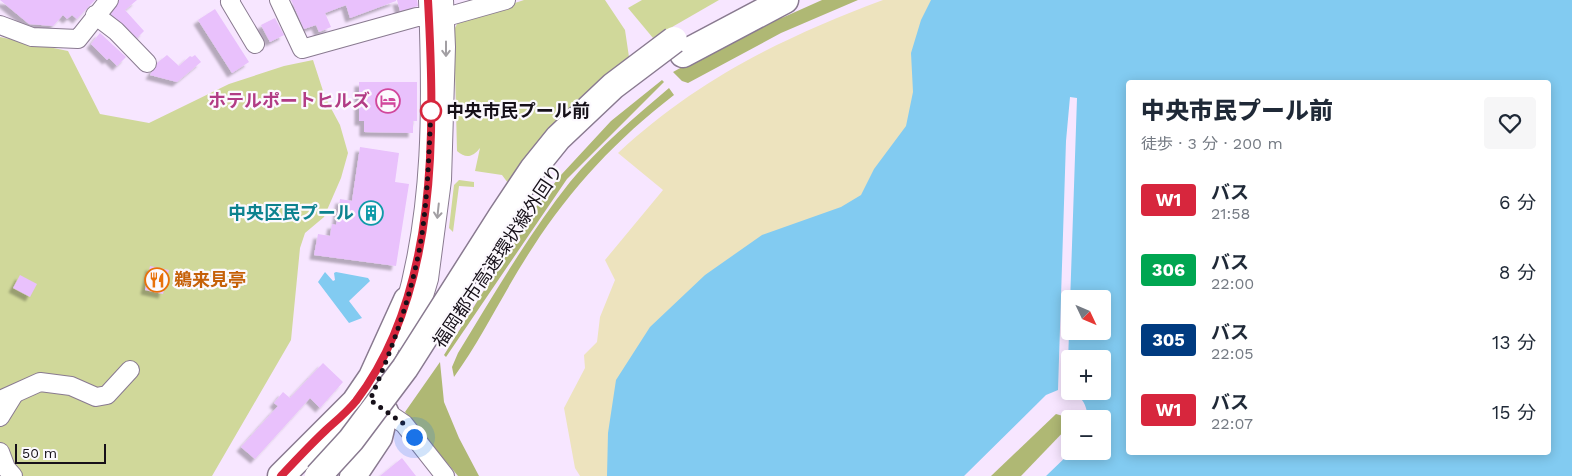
<!DOCTYPE html>
<html lang="ja">
<head>
<meta charset="utf-8">
<style>
  body { margin:0; font-family:"Work Sans","Noto Sans JP",sans-serif; background:#f6f6f7; color:#1f2937; height:100vh; display:flex; flex-direction:column; font-size:19px; white-space:nowrap }
  * { box-sizing:border-box; margin:0 }
  p { font-size:16px; color:#747a83 }
  .icon { flex:none; width:28px; height:28px; fill:none; stroke:currentColor; stroke-width:2; stroke-linecap:round; stroke-linejoin:round }
  .map { position:relative; flex:1; overflow:hidden }
  .drawer { position:absolute; left:1126px; top:80px; width:425px; height:375px; display:flex; flex-direction:column; background:#fff; border-radius:5px; box-shadow:0 2px 12px #0003 }
  .drawer>* { flex:none }
  .badge { padding:0 10px; border-radius:4px; font-size:18px; line-height:32px }
  .needle { width:32px; rotate:134deg }
  .fabs { position:absolute; left:1061px; top:290px; display:grid; gap:10px }
  .fabs a { display:grid; place-items:center; width:50px; height:50px; border-radius:5px; background:#fff; box-shadow:0 2px 12px #0003; font-size:25px }
  .scale { position:absolute; left:15px; bottom:12px; width:91px; box-sizing:border-box; padding-left:5px; border:2px solid #161019; border-top:0; font-size:14px; line-height:18px; white-space:nowrap; color:#161019; -webkit-text-stroke:4px #fcf9fe; paint-order:stroke }
  .you { position:absolute; width:25px; height:25px; margin:-12px; border:4px solid #fff; border-radius:50%; background:#1a73e8; box-shadow:0 0 0 8px #1a73e833 }
  .map>.badge { position:absolute; translate:-50% -50%; box-shadow:0 0 0 2px #fff }
  .round { display:grid; place-items:center; flex:none; width:52px; height:52px; border-radius:5px; background:#f6f6f7 }
  .overview { display:flex; align-items:center; justify-content:space-between; height:85px; padding:0 15px }
  h1 { font-size:24px; font-weight:800; line-height:38px }
  ul { padding:0; list-style:none }
  li { display:flex; align-items:center; gap:15px; height:70px; padding:0 15px }
  li div { flex:1 }
  li b { display:block; font-size:19px }
  li em { font-style:normal }
  li .badge { min-width:55px; font-weight:700; text-align:center }
  .map>svg:first-child { display:block }
  .green { fill:#d0d89a }
  .forest { fill:#afb874 }
  .sand { fill:#ede3be }
  .water { fill:#82cbf1; fill-rule:evenodd }
  .building { fill:#e9c1fc; filter:url(#shadow) }
  .lines { fill:none; stroke-linecap:round; stroke-linejoin:round }
  .minor-casing { stroke:#897a90; stroke-width:20 }
  .highway-casing { stroke:#897a90; stroke-width:29 }
  .minor { stroke:#fff; stroke-width:18 }
  .highway { stroke:#fff; stroke-width:26 }
  .highway-bridge-casing { stroke:#897a90; stroke-width:29; stroke-linecap:butt }
  .highway-bridge { stroke:#fff; stroke-width:26 }
  .oneway { stroke:#a29fa3 }
  .line-casing { stroke:#fff; stroke-width:11 }
  .line { stroke:#d7263d; stroke-width:8 }
  .walk { stroke:#161019; stroke-width:5; stroke-dasharray:0 9 }
  .stop-dot { fill:#fff; stroke:#d7263d; stroke-width:2.5 }
  .labels { text-anchor:middle; stroke-width:4.5; stroke-linejoin:round; paint-order:stroke }
  .hotel-label { font-size:18px; font-weight:bold; fill:#b23c85; stroke:#fcf9fe; text-anchor:end }
  .stop-label { font-size:18px; font-weight:bold; fill:#161019; stroke:#fcf9fe; text-anchor:start }
  .culture-label { font-size:18px; font-weight:bold; fill:#0d838f; stroke:#fcf9fe; text-anchor:end }
  .street-label { font-size:18px; fill:#161019; stroke:#fcf9fe }
  .food-label { font-size:18px; font-weight:bold; fill:#c56008; stroke:#fcf9fe; text-anchor:start }
</style>
</head>
<body>
<div class="map">
<svg width="1572" height="476" viewBox="0 0 1572 476">
  <defs>
    <filter id="shadow"><feDropShadow dx="-4.5" dy="4.5" stdDeviation="1" flood-color="#0004"/></filter>
  </defs>
  <rect width="100%" height="100%" fill="#f7e6ff"/>
  <g class="green">
    <path d="M 524,0 L 605,0 L 625,30 L 629,57 L 575,104 L 508,183 L 502,175 L 475,171 L 480,148 C 473,157 466,159 457,151 L 454,30 L 458,22 Z"/>
    <path d="M 642,0 L 719,0 L 653,38 L 628,8 Z"/>
    <path d="M 0,37 L 68,51 L 100,114 L 149,123 L 229,84 L 284,66 L 313,60 L 325,97 L 340,125 L 348,153 L 341,178 L 324,217 L 305,233 L 300,248 L 291,340 L 212,476 L 0,476 Z"/>
    <path d="M 459,180 L 474,182 L 474,187 L 459,186 L 453,232 L 449,228 L 454,185 Z"/>
  </g>
  <g class="forest">
    <path d="M 822,0 L 858,0 L 781,33 L 688,83 L 682,81 L 673,72 L 758,25 L 784,17 Z"/>
    <path d="M 662,80 L 664,82 L 567,179 L 446,357 L 444,355 L 535,208 L 561,175 L 611,121 Z"/>
    <path d="M 669,88 L 674,95 C 618,138 571,188 533,247 C 505,289 484,335 454,377 L 452,367 L 458,353 C 493,296 528,235 570,182 C 599,147 635,117 669,88 Z"/>
    <path d="M 440,362 L 444,402 L 459,438 L 479,476 L 458,476 L 405,412 Z"/>
    <path d="M 1056,414 L 1070,418 L 1070,425 L 1021,476 L 991,476 Z"/>
  </g>
  <path class="sand" d="M 883,0 L 972,0 L 962,119 L 614,476 L 580,476 L 575,468 L 564,408 L 585,368 L 584,355 L 597,342 L 600,317 L 615,280 L 605,260 L 663,190 L 618,153 C 698,79 782,38 883,0 Z"/>
  <g class="water">
    <path d="M 931,0 L 1572,0 L 1572,476 L 1046,476 L 1072,451 L 1102,451 L 1102,419 L 1088,419 C 1087,405 1082,394 1067,392 L 1077,98 L 1070,97 L 1066,141 L 1058,390 L 1046,395 L 964,476 L 607,476 L 608,433 L 616,380 L 650,327 L 705,275 L 762,235 L 841,207 L 861,195 L 874,169 L 906,126 L 913,92 L 911,53 L 921,20 ZM 1129,82 L 1549,82 L 1549,452 L 1129,452 ZM 1070,299 L 1102,299 L 1102,331 L 1070,331 ZM 1070,359 L 1102,359 L 1102,391 L 1070,391 Z"/>
    <path d="M 325,272 L 333,281 L 335,280 L 334,273 L 336,272 L 368,278 L 370,281 L 349,301 L 362,318 L 349,323 L 318,282 Z"/>
  </g>
  <g class="building">
    <path d="M 0,0 L 95,0 L 77,19 L 72,15 L 67,19 L 63,15 L 53,26 L 29,24 Z"/>
    <path d="M 119,0 L 137,0 L 125,10 L 144,31 L 137,38 L 111,14 Z"/>
    <path d="M 291,0 L 396,0 L 396,1 L 350,18 L 346,5 L 325,13 L 331,27 L 319,32 L 316,25 L 304,29 Z"/>
    <path d="M 397,0 L 417,0 L 418,6 L 400,11 Z"/>
    <path d="M 215,9 L 249,62 L 232,73 L 198,20 Z"/>
    <path d="M 275,18 L 284,35 L 270,42 L 261,25 Z"/>
    <path d="M 100,33 L 126,57 L 117,66 L 109,58 L 107,60 L 91,44 Z"/>
    <path d="M 167,55 L 179,66 L 190,56 L 192,57 L 195,55 L 201,62 L 177,82 L 150,75 L 157,63 Z"/>
    <path d="M 359,82 L 417,82 L 417,121 L 413,121 L 413,133 L 364,132 L 364,121 L 359,121 Z"/>
    <path d="M 360,147 L 399,153 L 395,182 L 409,184 L 396,266 L 314,255 L 318,234 L 330,236 L 332,224 L 336,225 L 340,199 L 352,201 Z"/>
    <path d="M 150,266 L 169,270 L 163,294 L 145,290 Z"/>
    <path d="M 20,275 L 37,284 L 30,297 L 13,288 Z"/>
    <path d="M 323,363 L 343,382 L 320,408 L 310,398 L 255,459 L 241,447 L 278,406 L 274,403 L 283,392 L 290,398 Z"/>
    <path d="M 402,458 L 416,476 L 380,476 Z"/>
  </g>
  <g class="lines">
    <g class="minor-casing">
      <g id="minor">
        <path d="M 231,0 L 230,2 L 255,44"/>
        <path d="M 279,0 L 302,49 L 417,17 L 446,17 L 506,0"/>
        <path d="M 95,15 L 116,31 L 147,63"/>
        <path d="M 0,25 L 32,37 L 78,39 L 109,0"/>
        <path d="M 404,309 C 433,208 432,105 428,0"/>
        <path d="M 408,350 L 429,279 L 442,180 L 446,47 L 444,0"/>
        <path d="M 0,400 L 40,382 L 71,386 L 96,397 L 107,395 L 130,370"/>
        <path d="M 379,407 L 404,424 L 445,476"/>
        <path d="M 0,417 L 13,396"/>
        <path d="M 0,452 L 6,468 L 13,476"/>
      </g>
    </g>
    <g class="highway-casing">
      <g id="highway">
        <path d="M 683,54 L 785,0"/>
        <path d="M 281,476 L 355,402 L 372,377 L 407,300"/>
        <path d="M 353,476 L 379,437 L 385,412"/>
      </g>
    </g>
    <use href="#minor" class="minor"/>
    <use href="#highway" class="highway"/>
    <g class="highway-bridge-casing">
      <path id="highway-bridge" d="M 318,476 L 351,440 L 405,368 L 501,217 L 533,169 L 558,138 L 613,86 L 674,40"/>
    </g>
    <use href="#highway-bridge" class="highway-bridge"/>
  </g>
  <defs><path id="oneway-shaft" d="M-6 0H5M1.5-3L5.5 0L1.5 3" fill="none" stroke-width="1.6" stroke-linecap="round" stroke-linejoin="round" transform="scale(1.25)"/></defs>
  <g class="oneway">
    <use href="#oneway-shaft" transform="translate(446 49) rotate(90)"/>
    <use href="#oneway-shaft" transform="translate(438 211) rotate(96)"/>
  </g>
  <g class="lines">
    <g class="line-casing">
      <path id="line" d="M 281,476 C 296,460 310,445 326,430 C 336,421 347,412 356,401 C 439,292 435,130 428,0"/>
    </g>
    <use href="#line" class="line"/>
    <path class="walk" d="M 414,437 L 404,424 L 370,400 C 393,347 413,292 422,234 C 428,192 429,151 431,109 L 431,111"/>
  </g>
  <defs>
    <g id="hotel-ring" transform="scale(1.25)"><circle r="9.5" fill="#fcf9fe" stroke="#d1479c" stroke-width="1.5"/><path d="M-6-4.5h1.5V1H6V5H4.5V3h-9V5H-6ZM-4 0a1.8 1.8 0 1 1 3.6 0ZM.5 0V-2.5h3Q6-2.5 6 0Z" fill="#d1479c"/></g>
    <g id="building-ring" transform="scale(1.25)"><circle r="9.5" fill="#fcf9fe" stroke="#0f9aa8" stroke-width="1.5"/><path d="M-4-6H4V6H1V3H-1V6H-4ZM-2.5-4.3h1.7v1.8h-1.7ZM.8-4.3h1.7v1.8H.8ZM-2.5-1h1.7V.8h-1.7ZM.8-1h1.7V.8H.8Z" fill="#0f9aa8"/></g>
    <g id="restaurant-ring" transform="scale(1.25)"><circle r="9.5" fill="#fcf9fe" stroke="#e8710a" stroke-width="1.5"/><path d="M-5-6h1v4h1v-4h1v4h1v-4h1v5L-1.5 .5V6h-2V.5L-5-1ZM5-6V6H3V1.5H1.5Q1.5-4 5-6Z" fill="#e8710a"/></g>
  </defs>
  <g fill-rule="evenodd">
    <use href="#hotel-ring" x="388" y="101"/>
    <use href="#building-ring" x="371" y="213"/>
    <use href="#restaurant-ring" x="157" y="280"/>
  </g>
  <circle class="stop-dot" cx="431" cy="111" r="10"/>
  <g class="labels">
    <g class="hotel-label">
      <text x="370" y="107">ホテルポートヒルズ</text>
    </g>
    <g class="stop-label">
      <text x="446" y="117">中央市民プール前</text>
    </g>
    <g class="culture-label">
      <text x="354" y="219">中央区民プール</text>
    </g>
    <g class="street-label">
      <text transform="translate(498 256) rotate(-56)" y="6">福岡都市高速環状線外回り</text>
    </g>
    <g class="food-label">
      <text x="174" y="286">鵜来見亭</text>
    </g>
  </g>
</svg>
<div class="fabs">
<a><svg class="needle" viewBox="-14 -14 28 28"><path d="M0-13l5 13h-10z" fill="#e53935"/><path d="M0 13l5-13h-10z" fill="#747a83"/></svg></a>
<a>+</a>
<a>−</a>
</div>
<div class="scale">50 m</div>
<div class="you" style="left:414px;top:437px"></div>
<section class="drawer">
<div class="overview"><div><h1>中央市民プール前</h1><p>徒歩 · 3 分 · 200 m</p></div><a class="round"><svg class="icon" aria-label="heart" viewBox="0 0 24 24"><path d="M12 20l-8-8c-3-5 5-10 8-4 3-6 11-1 8 4z"/></svg></a></div>
<ul>
<li><span class="badge" style="background:#d7263d;color:#fff">W1</span><div><b>バス</b><p>21:58</p></div><em>6 分</em></li>
<li><span class="badge" style="background:#00a651;color:#fff">306</span><div><b>バス</b><p>22:00</p></div><em>8 分</em></li>
<li><span class="badge" style="background:#003b80;color:#fff">305</span><div><b>バス</b><p>22:05</p></div><em>13 分</em></li>
<li><span class="badge" style="background:#d7263d;color:#fff">W1</span><div><b>バス</b><p>22:07</p></div><em>15 分</em></li>
</ul>
</section>
</div>
</body>
</html>
